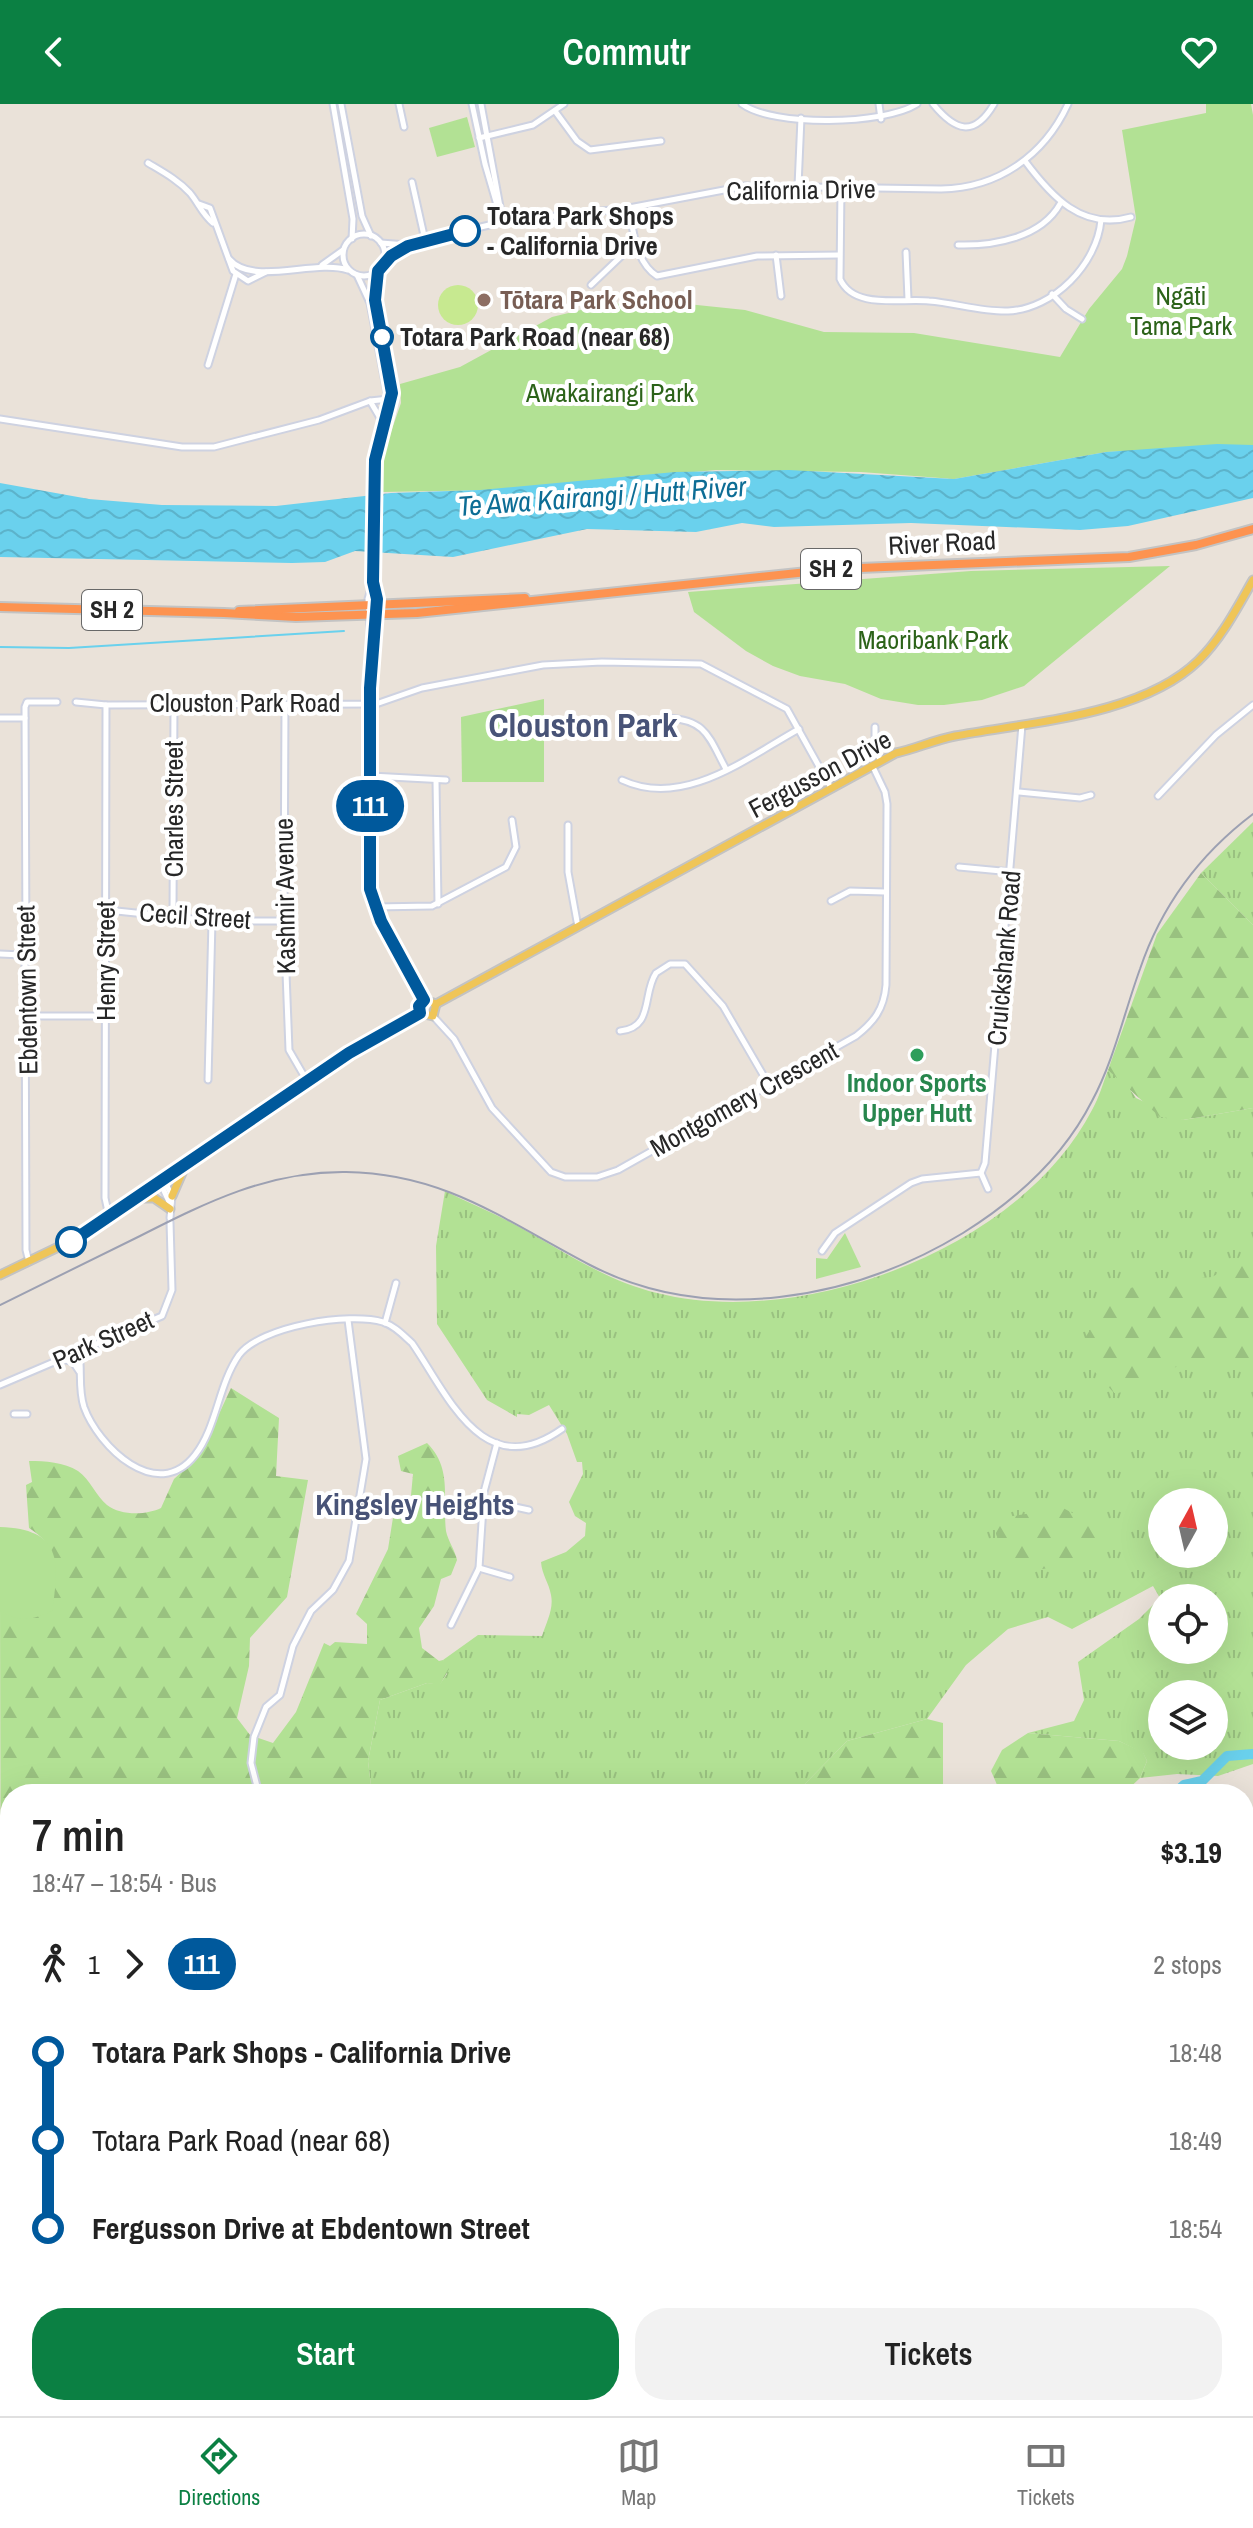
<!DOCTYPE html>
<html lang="en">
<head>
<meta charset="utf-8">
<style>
  body { margin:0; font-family:"Archivo Narrow",sans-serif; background:#f2f2f2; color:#222; height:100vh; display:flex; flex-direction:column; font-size:30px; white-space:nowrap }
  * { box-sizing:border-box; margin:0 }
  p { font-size:26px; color:#767676 }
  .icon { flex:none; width:44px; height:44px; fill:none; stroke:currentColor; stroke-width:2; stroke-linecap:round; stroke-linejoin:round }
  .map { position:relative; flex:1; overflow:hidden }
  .side { position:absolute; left:0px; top:1680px; width:1254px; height:632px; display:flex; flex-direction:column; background:#fff; border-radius:32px 32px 0 0; box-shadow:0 8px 32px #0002 }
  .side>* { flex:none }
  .badge { padding:0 16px; border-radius:26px; font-size:28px; line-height:52px }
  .needle { width:52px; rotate:8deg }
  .fabs { position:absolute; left:1148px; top:1384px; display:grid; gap:16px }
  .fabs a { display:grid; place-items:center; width:80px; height:80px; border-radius:50%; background:#fff; box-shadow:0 8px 32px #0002; font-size:40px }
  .map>.badge { position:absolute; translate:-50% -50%; box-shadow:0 0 0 4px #fff }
  .legs { display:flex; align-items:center; gap:12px; height:88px; padding:0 32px; font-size:26px }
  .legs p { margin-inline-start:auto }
  .summary { display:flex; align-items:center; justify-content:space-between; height:136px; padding:0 32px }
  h1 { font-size:44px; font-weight:600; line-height:60px }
  .button { display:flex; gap:16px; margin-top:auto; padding:16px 32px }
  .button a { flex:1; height:92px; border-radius:32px; background:#0b8043; color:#fff; font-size:32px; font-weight:600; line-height:92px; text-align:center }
  .button a+a { background:#f2f2f2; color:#222 }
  ul { padding:0 32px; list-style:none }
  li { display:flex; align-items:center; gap:28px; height:88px; font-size:30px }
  li i { display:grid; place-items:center; width:12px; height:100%; margin:0 10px; background:currentColor }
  li i::after { content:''; width:20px; height:20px; margin:-10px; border:6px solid; border-radius:50%; background:#fff }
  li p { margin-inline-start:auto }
  li:first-child i { background:linear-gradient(#0000 50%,currentColor 0) }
  li:last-child i { background:linear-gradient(currentColor 50%,#0000 0) }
  header { display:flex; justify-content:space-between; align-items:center; height:104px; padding:0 32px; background:#0b8043; color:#fff; font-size:36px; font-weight:600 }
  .dock { display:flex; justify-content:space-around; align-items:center; height:112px; border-top:2px solid #e0e0e0; background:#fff; font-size:22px; color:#767676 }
  .dock a { display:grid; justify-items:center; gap:4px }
  .dock .active { color:#0b8043 }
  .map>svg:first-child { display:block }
  .grass { fill:url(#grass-tufts); fill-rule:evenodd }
  .forest { fill:url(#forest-firs) }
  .park { fill:#b2e194 }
  .pitch { fill:#c7e990 }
  .water { fill:url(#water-waves) }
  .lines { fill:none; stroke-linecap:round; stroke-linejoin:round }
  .stream { stroke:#6ad1ed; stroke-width:2 }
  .river { stroke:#6ad1ed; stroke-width:10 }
  .minor-casing { stroke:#ced2e1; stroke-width:9 }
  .major-casing { stroke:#c3c3c3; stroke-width:11 }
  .highway-casing { stroke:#c3c3c3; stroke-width:12 }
  .minor { stroke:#fff; stroke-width:5 }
  .major { stroke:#efc558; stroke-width:7 }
  .highway { stroke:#fd9350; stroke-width:8 }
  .rail { stroke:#9ca0b2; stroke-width:2 }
  .line-1-casing { stroke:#fff; stroke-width:18 }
  .line-1 { stroke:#00599c; stroke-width:12 }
  .stop-1-dot { fill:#fff; stroke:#00599c; stroke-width:4 }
  .education-dot { fill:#8d6e63; stroke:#fff; stroke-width:3 }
  .leisure-dot { fill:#2e9e5b; stroke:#fff; stroke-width:3 }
  .labels { text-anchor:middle; stroke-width:8; stroke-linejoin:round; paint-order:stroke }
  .shield { fill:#fff; stroke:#686868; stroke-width:2 }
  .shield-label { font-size:24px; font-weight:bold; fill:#272727 }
  .street-label { font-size:26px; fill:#272727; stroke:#fff }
  .stop-label { font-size:26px; font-weight:bold; fill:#272727; stroke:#fff; text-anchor:start }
  .park-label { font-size:26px; fill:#2c6319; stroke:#fff }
  .education-label { font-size:26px; font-weight:bold; fill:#785e54; stroke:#fff; text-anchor:start }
  .leisure-label { font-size:26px; font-weight:bold; fill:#27864d; stroke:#fff }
  .water-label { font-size:28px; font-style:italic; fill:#0d6d95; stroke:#fff }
  .quarter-label { font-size:30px; font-weight:bold; fill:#485377; stroke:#fff }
  .district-label { font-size:34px; font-weight:bold; fill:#485377; stroke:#fff }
</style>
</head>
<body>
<header><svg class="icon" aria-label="back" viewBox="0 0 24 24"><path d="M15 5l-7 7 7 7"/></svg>Commutr<svg class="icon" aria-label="heart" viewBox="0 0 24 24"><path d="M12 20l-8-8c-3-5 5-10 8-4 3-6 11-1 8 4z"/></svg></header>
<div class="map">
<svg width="1253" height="2312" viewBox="0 0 1253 2312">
  <defs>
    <pattern id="grass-tufts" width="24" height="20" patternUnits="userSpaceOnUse" patternTransform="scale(2)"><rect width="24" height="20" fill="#b2e194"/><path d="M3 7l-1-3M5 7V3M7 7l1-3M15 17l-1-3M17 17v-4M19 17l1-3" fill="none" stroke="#99c180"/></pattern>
    <pattern id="forest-firs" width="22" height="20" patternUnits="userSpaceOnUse" patternTransform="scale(2)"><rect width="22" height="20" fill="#b2e194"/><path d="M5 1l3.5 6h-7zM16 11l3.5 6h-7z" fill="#99c180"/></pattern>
    <pattern id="water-waves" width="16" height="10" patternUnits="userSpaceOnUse" patternTransform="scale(2)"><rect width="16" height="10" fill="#6ad1ed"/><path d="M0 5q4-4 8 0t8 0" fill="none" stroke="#5cb3cb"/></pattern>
  </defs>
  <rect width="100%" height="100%" fill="#eae2d9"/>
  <g class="grass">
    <path d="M 1253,718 L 1253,821 L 1201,769 Z"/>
    <path d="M 1108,966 L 1126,980 L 1136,994 L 1183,1016 L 1253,1004 L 1253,1660 L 1218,1672 L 1177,1670 L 1140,1674 L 1147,1657 L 1143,1649 L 1119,1637 L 1028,1629 L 1074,1617 L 1084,1596 L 1078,1558 L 1139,1515 L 1160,1494 L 1153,1482 L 1072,1525 L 1048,1513 L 1008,1525 L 966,1561 L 927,1615 L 847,1637 L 795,1690 L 740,1687 L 737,1690 L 372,1690 L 368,1657 L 380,1596 L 427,1579 L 440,1580 L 447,1570 L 443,1556 L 478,1531 L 542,1532 C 546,1519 554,1505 551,1491 C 549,1479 542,1471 541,1458 L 566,1448 L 585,1432 L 586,1419 L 575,1412 L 569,1398 L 583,1370 L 582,1358 L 577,1358 L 567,1330 L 549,1301 L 529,1311 L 517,1310 L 517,1313 L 487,1296 L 437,1220 L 436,1142 L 445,1087 C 467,1098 489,1107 510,1118 C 559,1144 603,1176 657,1189 C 803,1226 1021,1144 1092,1006 C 1099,994 1103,979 1108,966 ZM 1162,1398 L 1214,1398 L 1214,1450 L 1162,1450 ZM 1162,1494 L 1214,1494 L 1214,1546 L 1162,1546 ZM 1162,1590 L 1214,1590 L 1214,1642 L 1162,1642 Z"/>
  </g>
  <g class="forest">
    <path d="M 1201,769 L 1253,821 L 1253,1004 L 1183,1016 L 1160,1013 L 1108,966 L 1157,830 Z"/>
    <path d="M 1253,1136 L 1253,1263 C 1228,1255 1203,1252 1178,1262 C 1156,1272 1139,1288 1114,1289 L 1085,1257 L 1085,1234 L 1113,1189 L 1148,1179 L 1212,1173 L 1232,1162 Z"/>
    <path d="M 231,1284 L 279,1314 L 276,1372 L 308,1376 L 287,1493 L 250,1534 L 249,1562 L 237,1614 L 250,1631 L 273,1639 L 296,1608 L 324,1539 L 330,1542 L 335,1538 L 367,1540 L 367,1520 L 356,1510 L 388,1445 L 395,1401 L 410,1402 L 413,1370 L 401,1367 L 398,1352 L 427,1339 C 453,1365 442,1394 446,1427 C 448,1437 455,1446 457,1456 L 451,1471 L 441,1475 L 434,1502 L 419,1524 L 422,1544 L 439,1557 L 443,1556 L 449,1565 L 440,1581 L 427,1579 L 380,1596 L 368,1657 L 372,1690 L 10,1690 L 10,1862 L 1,1863 L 0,1501 L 47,1503 C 55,1470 62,1444 29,1424 L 26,1381 L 32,1378 L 29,1357 C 45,1357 64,1358 78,1367 C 90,1375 96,1392 107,1401 C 121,1412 147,1411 161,1404 L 174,1375 L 200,1351 Z"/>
    <path d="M 1063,1404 L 1097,1422 L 1097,1438 L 1074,1459 L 1027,1468 C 1012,1454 992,1437 994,1415 Z"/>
    <path d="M 927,1615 L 943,1619 L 943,1680 L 947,1690 L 795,1690 L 847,1637 Z"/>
    <path d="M 1028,1629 L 1119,1637 L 1143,1648 L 1147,1657 L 1140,1674 L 1123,1690 L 1001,1690 L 991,1667 L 1002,1646 Z"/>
  </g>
  <g class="park">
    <path d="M 1206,0 L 1251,0 L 1253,11 L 1253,341 L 1106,348 L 954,375 L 861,368 L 716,366 L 494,386 L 382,388 L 383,351 L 401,299 L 400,280 L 460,263 L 552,213 L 597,202 L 649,196 L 745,206 L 824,228 L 914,229 L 1060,253 L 1089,205 L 1122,165 L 1127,152 L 1136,114 L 1122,26 L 1206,9 Z"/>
    <path d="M 467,13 L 475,43 L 437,53 L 429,24 Z"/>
    <path d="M 1170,462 L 1024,582 L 982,596 L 944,601 L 918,601 L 881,595 L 845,580 L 800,572 L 773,562 L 746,547 L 694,508 L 688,488 L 971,467 Z"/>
    <path d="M 544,595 L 544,678 L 462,678 L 461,613 Z"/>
    <path d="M 845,1129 L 861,1163 L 816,1175 L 816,1154 L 827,1155 Z"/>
    <path d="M 0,1423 C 61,1425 60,1456 52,1507 C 32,1516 20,1519 0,1507 Z"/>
  </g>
  <circle class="pitch" cx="458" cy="201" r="20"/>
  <path class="water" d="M 1217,340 L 1253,341 L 1253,394 L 1128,422 L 1080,426 L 911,419 L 774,423 L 742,419 L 696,428 L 587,425 L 453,453 L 355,447 L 325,458 L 292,459 L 0,453 L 0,379 L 89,395 L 162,401 L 276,402 L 391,389 L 480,386 L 675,368 L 789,366 L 954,375 L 1106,348 Z"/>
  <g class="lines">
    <g class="stream">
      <path d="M 0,543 L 69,544 L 344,527"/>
      <path d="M 0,2090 L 10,2087"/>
      <path d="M 1244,2117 L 1253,2128"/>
      <path d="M 1136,2312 L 1136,2302"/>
    </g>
    <g class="river">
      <path d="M 1174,1690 L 1184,1681 L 1202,1677 L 1227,1652 L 1253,1650"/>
      <path d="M 860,2312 L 863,2302"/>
    </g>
    <g class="minor-casing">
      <g id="minor">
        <path d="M 333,0 L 353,115 L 352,135"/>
        <path d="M 341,0 L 362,112 L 371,132"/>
        <path d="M 399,0 L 404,23"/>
        <path d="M 472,0 L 485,60 L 502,118"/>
        <path d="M 481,0 L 501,108"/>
        <path d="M 742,0 C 773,23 884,21 917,0"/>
        <path d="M 879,0 L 881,15"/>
        <path d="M 933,0 C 955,27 974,34 994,0"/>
        <path d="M 555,7 L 577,37 L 590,46 L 661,37"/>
        <path d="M 479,34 L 533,21 L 564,0"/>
        <path d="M 1025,57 C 1051,92 1082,127 1131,113"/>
        <path d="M 148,59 C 163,68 178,76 190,89 C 199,100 202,110 213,119"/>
        <path d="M 412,78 L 425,136"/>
        <path d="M 798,82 L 801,14"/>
        <path d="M 841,83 L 840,175 C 854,206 901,194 929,197 C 955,199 982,208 1008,207 C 1054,205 1097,160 1101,116"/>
        <path d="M 199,100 L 210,104 L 233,167 L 248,177 L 266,168"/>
        <path d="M 629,104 C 633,127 636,159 657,172 L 757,152 L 839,151"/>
        <circle cx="364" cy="151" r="21"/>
        <path d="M 381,139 L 407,141"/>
        <path d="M 958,141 C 993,142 1041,134 1060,100"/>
        <path d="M 906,148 L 908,195"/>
        <path d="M 776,151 L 781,192"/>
        <path d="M 229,155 C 253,183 314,155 348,166"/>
        <path d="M 384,158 L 417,138 L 502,118 L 629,104 L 745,82 L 941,85 C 998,84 1044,52 1068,0"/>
        <path d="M 322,161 L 343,146"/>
        <path d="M 357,171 L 370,199 L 388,294"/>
        <path d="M 591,181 L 635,139"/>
        <path d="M 1052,190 L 1066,205 L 1082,215"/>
        <path d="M 208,261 L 236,170"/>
        <path d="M 370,297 L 383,319"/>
        <path d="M 0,315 L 182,343 L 214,343 L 319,316 L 370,297 L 389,295"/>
        <path d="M 373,478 L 377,495 L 370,584 L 370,785 L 381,817 L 424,896"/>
        <path d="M 371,537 L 368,495 L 373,478 L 375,356 L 392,289 L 375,196 L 378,167"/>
        <path d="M 76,598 L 106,601 L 376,600 L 422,584 L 543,561 L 602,558 L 701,560 L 787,605 L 831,684"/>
        <path d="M 285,600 L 284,817 L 289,946 L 307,977"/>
        <path d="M 106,601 L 105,1094 L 109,1112"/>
        <path d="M 0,614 L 25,614"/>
        <path d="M 668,614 C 707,616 709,634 726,665"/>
        <path d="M 875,623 L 875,646 L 881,657"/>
        <path d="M 371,672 L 446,676"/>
        <path d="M 622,676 C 684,705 748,653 799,625"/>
        <path d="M 436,677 L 438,800"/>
        <path d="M 1019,688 L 1080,694 L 1091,691"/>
        <path d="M 1158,692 L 1216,631 L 1253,601"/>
        <path d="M 568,721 L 568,768 L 578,823"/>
        <path d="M 959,763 L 1012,768"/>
        <path d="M 831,797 L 850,787 L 885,788"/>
        <path d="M 375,803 L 432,802 L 506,763 L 516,743 L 512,716"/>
        <path d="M 107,806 L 212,817 L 284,817"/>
        <path d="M 173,811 L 174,599"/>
        <path d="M 0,850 L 22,851"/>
        <path d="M 27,912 L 106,912"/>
        <path d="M 433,912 L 454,935 L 492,1004 L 551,1068 L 565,1073 L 597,1073 L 618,1066 L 856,932 C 874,918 884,905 886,881 L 887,700 L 885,688 L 873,663"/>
        <path d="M 620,927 C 654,924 642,890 656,869 L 670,860 L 685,860 L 723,902 L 769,981"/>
        <path d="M 208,976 L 212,817"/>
        <path d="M 164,1076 L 172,1092 L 170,1114"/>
        <path d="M 160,1078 L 170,1100"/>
        <path d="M 988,1085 L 981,1069 L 985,1059 L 1022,621"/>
        <path d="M 822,1147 L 835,1129 L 911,1079 L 922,1075 L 981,1069"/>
        <path d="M 29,1158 L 26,1146 L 25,857 L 22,851 L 26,841 L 25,603 L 27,598 L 57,598"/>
        <path d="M 385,1219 L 396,1179"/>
        <path d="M 79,1248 C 82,1267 78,1285 84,1303 C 98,1342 157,1400 195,1351 C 217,1323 218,1281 239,1251 C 261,1222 349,1208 383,1218 C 395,1222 403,1231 412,1239 C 448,1291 483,1381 562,1325"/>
        <path d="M 62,1255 L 73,1258 L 79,1267"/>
        <path d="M 0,1281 L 162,1212 L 172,1186 L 170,1118"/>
        <path d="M 14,1310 L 27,1310"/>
        <path d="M 483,1396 L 529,1406"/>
        <path d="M 479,1464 L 510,1473"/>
        <path d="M 451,1521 L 479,1464 L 484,1388 L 497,1339"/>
        <path d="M 259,1690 L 251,1659 L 254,1633 L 266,1603 L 280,1591 L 293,1542 L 311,1507 L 333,1486 L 349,1457 L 366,1355 L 348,1216"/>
        <path d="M 0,2068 L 10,2058"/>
        <path d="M 404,2302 L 419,2312"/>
        <path d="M 569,2312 L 574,2302"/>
      </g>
    </g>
    <g class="major-casing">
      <g id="major">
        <path d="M 436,900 L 896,649 C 915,645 934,636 955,632 C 1029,618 1141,612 1198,557 C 1221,535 1237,504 1253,476"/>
        <path d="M 420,909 L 419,902 L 424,896 L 436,900"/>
        <path d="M 420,909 L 433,912 L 436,900"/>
        <path d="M 172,1092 L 185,1062"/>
        <path d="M 137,1094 L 154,1094 L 170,1105"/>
        <path d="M 0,1171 L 75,1135 L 349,949 L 420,909"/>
      </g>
    </g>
    <g class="highway-casing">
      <g id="highway">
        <path d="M 0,503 L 224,509 L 296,513 L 417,509 L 836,465 L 1129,453 L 1196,441 L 1253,425"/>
        <path d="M 239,507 L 525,494"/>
      </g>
    </g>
    <use href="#minor" class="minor"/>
    <use href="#major" class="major"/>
    <use href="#highway" class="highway"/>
    <path class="rail" d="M 0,1201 C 46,1178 93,1155 140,1132 C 207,1098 269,1067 346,1068 C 445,1069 507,1118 590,1161 C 708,1222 853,1196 963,1129 C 1016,1096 1063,1054 1092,997 C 1114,956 1124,909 1140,865 C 1161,803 1200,750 1253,710"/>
  </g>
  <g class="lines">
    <g class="line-1-casing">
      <path id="line-1" d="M 71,1138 L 349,949 L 420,909 L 419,902 L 424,896 L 381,817 L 370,785 L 370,584 L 377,495 L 373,478 L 375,356 L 392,289 L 375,196 L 378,167 L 391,152 L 408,142 L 465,127"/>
    </g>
    <use href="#line-1" class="line-1"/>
  </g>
  <g class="stop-1-dot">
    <circle cx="465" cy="127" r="14"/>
    <circle cx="382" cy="233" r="10"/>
    <circle cx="71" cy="1138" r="14"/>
  </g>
  <circle class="education-dot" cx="484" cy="196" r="8"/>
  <circle class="leisure-dot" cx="917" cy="951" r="8"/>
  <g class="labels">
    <g class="shield">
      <rect x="801" y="445" width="60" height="40" rx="6"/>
      <rect x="82" y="486" width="60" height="40" rx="6"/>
    </g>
    <g class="shield-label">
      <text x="831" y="473">SH 2</text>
      <text x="112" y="514">SH 2</text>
    </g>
    <g class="street-label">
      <text transform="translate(801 86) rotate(-1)" y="9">California Drive</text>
      <text transform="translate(942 439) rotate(-3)" y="9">River Road</text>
      <text x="245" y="608">Clouston Park Road</text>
      <text transform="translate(820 670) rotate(-28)" y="9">Fergusson Drive</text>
      <text transform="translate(174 705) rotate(-90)" y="9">Charles Street</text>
      <text transform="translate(285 792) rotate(-91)" y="9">Kashmir Avenue</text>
      <text transform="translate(195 812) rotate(4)" y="9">Cecil Street</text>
      <text transform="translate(1004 854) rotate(-85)" y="9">Cruickshank Road</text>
      <text transform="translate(106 857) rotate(-90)" y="9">Henry Street</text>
      <text transform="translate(27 886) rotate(-91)" y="9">Ebdentown Street</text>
      <text transform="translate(744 995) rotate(-29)" y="9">Montgomery Crescent</text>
      <text transform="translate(103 1236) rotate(-24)" y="9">Park Street</text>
    </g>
    <g class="stop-label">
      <text x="487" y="121">Totara Park Shops<tspan x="487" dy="30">- California Drive</tspan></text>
      <text x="400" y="242">Totara Park Road (near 68)</text>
    </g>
    <g class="park-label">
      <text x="1181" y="201">Ngāti<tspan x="1181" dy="30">Tama Park</tspan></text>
      <text x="610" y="298">Awakairangi Park</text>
      <text x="933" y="545">Maoribank Park</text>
    </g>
    <g class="education-label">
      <text x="500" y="205">Tōtara Park School</text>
    </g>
    <g class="leisure-label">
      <text x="917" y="988">Indoor Sports<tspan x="917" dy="30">Upper Hutt</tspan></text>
    </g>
    <g class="water-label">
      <text transform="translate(602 392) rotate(-4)" y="10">Te Awa Kairangi / Hutt River</text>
    </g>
    <g class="quarter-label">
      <text x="415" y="1411">Kingsley Heights</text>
    </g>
    <g class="district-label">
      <text x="583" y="633">Clouston Park</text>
    </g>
  </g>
</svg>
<div class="fabs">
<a><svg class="needle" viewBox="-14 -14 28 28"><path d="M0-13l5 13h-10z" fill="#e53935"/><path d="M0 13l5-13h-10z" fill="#767676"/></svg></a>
<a><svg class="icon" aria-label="locate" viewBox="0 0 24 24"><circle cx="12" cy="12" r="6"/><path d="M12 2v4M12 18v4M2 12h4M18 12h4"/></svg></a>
<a><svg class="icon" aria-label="layers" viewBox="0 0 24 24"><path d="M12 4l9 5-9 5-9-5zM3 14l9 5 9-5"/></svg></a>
</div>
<b class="badge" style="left:370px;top:702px;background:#00599c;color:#fff">111</b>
<section class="side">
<div class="summary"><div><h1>7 min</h1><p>18:47 – 18:54 · Bus</p></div><b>$3.19</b></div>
<div class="legs"><svg class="icon" aria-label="walk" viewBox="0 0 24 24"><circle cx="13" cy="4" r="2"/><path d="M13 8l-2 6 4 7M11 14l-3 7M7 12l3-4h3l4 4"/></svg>1<svg class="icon" aria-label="forward" viewBox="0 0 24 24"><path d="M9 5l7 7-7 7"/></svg><b class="badge" style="background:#00599c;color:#fff">111</b><p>2 stops</p></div>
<ul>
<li><i style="color:#00599c"></i><b>Totara Park Shops - California Drive</b><p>18:48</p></li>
<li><i style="color:#00599c"></i><span>Totara Park Road (near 68)</span><p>18:49</p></li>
<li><i style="color:#00599c"></i><b>Fergusson Drive at Ebdentown Street</b><p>18:54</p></li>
</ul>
<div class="button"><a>Start</a><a>Tickets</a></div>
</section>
</div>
<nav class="dock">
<a class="active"><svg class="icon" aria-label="directions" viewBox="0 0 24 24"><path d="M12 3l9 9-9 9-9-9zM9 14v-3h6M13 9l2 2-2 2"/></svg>Directions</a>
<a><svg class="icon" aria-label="map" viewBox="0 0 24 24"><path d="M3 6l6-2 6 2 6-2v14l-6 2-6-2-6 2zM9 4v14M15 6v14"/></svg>Map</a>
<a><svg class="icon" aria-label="tickets" viewBox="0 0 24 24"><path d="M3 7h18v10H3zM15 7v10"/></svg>Tickets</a>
</nav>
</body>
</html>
